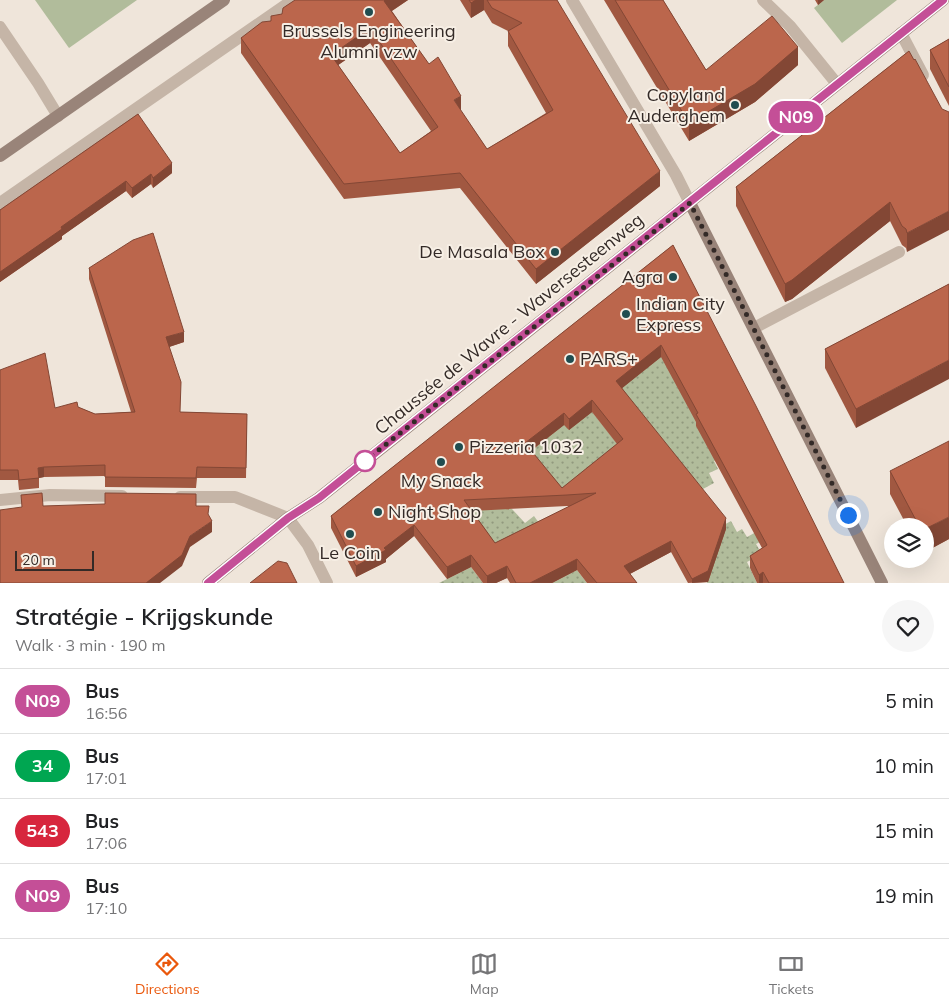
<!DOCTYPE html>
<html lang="en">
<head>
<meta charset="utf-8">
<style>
  body { margin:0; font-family:Mulish,sans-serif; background:#f6f6f6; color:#202124; height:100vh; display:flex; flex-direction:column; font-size:19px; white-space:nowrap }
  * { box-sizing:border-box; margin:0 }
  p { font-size:16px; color:#757577 }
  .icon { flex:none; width:28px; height:28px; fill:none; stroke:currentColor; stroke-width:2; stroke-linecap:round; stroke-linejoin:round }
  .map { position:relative; height:583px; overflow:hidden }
  .sheet { display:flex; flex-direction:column; background:#fff; flex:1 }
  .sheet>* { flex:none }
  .badge { padding:0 10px; border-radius:16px; font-size:18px; line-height:32px }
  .controls { position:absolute; left:884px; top:518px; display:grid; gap:10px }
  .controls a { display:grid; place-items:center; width:50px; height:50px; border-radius:50%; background:#fff; box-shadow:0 5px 20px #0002; font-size:25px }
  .scale { position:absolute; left:15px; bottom:12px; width:79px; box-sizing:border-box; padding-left:5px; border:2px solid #332a27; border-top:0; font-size:14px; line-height:18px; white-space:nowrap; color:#332a27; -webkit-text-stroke:4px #f7efe5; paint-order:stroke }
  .you { position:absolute; width:25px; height:25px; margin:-12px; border:4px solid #fff; border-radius:50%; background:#1a73e8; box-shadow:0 0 0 8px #1a73e833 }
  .map>.badge { position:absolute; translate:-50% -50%; box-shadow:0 0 0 2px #fff }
  .round { display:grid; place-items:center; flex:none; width:52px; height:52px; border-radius:26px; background:#f6f6f6 }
  .overview { display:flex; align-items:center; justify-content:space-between; height:85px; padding:0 15px }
  h1 { font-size:24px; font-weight:600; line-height:38px }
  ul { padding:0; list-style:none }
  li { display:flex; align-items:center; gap:15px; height:65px; padding:0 15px; border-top:1px solid #e0e0e0 }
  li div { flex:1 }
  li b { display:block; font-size:19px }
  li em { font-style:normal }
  li .badge { min-width:55px; font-weight:700; text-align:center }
  .dock { display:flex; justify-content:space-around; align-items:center; height:70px; border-top:1px solid #e0e0e0; background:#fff; font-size:14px; color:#757577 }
  .dock a { display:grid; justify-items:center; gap:2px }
  .dock .on { color:#ea580c }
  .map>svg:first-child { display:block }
  .grass { fill:#b1bc9b }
  .park { fill:url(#park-dots) }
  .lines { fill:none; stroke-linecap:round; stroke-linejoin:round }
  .lane { stroke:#c5b5a7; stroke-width:12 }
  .street { stroke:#c5b5a7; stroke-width:12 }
  .secondary { stroke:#998479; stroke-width:12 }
  .wall { fill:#a15841; fill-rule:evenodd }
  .shaded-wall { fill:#834735 }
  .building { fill:#bb664c; stroke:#834735; fill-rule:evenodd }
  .line-casing { stroke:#fff; stroke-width:11 }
  .line { stroke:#c44f97; stroke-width:8 }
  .walk { stroke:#332a27; stroke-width:5; stroke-dasharray:0 9 }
  .poi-dot { fill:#204d50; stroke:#f7efe5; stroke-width:2 }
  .stop-dot { fill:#fff; stroke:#c44f97; stroke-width:2.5 }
  .labels { text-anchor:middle; stroke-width:4; stroke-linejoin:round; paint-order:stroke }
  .poi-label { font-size:18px; fill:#332a27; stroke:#f7efe5; text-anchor:start }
  .street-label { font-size:18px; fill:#332a27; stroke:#f7efe5 }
</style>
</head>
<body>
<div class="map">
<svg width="949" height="583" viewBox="0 0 949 583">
  <defs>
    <pattern id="park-dots" width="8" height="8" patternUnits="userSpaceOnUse" patternTransform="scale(1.25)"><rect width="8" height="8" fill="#b1bc9b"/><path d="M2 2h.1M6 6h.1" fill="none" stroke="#91997e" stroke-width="1.8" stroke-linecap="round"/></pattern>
  </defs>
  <rect width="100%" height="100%" fill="#efe5da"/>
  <g class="grass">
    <path d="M 35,0 L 137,0 L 69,48 Z"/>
    <path d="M 824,0 L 897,0 L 842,43 L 814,8 Z"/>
  </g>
  <g class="park">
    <path d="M 665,345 L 719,459 L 714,461 L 718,469 L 709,473 L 714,483 L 703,489 L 693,490 L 606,380 Z"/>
    <path d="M 582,399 L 623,451 L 557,494 L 526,455 Z"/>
    <path d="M 486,501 L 512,509 L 525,523 L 534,516 L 544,530 L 514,574 L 466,517 Z"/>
    <path d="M 731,521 L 737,532 L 742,529 L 747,537 L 767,526 L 772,536 L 756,544 L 762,554 L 747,562 L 757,583 L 707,583 L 709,533 Z"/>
    <path d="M 471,567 L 483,583 L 439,583 Z"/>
    <path d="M 577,570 L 587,583 L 552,583 Z"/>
  </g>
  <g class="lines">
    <g class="lane">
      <path d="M 763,0 L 790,26 L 837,84"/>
      <path d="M 0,27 L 38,83 L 58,116"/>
      <path d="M 901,33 L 923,75"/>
      <path d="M 754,328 L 899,252"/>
    </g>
    <g class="street">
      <path d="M 572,0 L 676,175 L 690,203"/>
      <path d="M 0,203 L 293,0"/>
      <path d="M 180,497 L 235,497 L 288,518 L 308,545 L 327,583"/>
      <path d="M 0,500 L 50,495 L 122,496"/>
    </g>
    <g class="secondary">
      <path d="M 0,156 L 224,0"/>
      <path d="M 690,203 L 882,583"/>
      <path d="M 208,583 L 288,518 L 319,498 L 398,435 L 943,0"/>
    </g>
  </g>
  <g class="wall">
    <path d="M 295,0 L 408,0 L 392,11 L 487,149 L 546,113 L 508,46 L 508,31 L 492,23 L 484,10 L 471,18 L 460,0 L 557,0 L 660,186 L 536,284 L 460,188 L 344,199 L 241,53 L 241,38 L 282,14 ZM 370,43 L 431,131 L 400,153 L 338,65 Z"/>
    <path d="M 604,0 L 663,0 L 706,70 L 798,65 L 755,102 L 689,141 Z"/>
    <path d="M 815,0 L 824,0 L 818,5 Z"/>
    <path d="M 949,39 L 949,106 L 930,69 L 930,50 Z"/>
    <path d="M 909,51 L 907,252 L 906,248 L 902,245 L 890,221 L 792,299 L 785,302 L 736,206 L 736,187 Z"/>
    <path d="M 138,114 L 172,173 L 153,188 L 151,184 L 132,198 L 126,191 L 62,236 L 62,239 L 0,282 L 0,210 Z"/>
    <path d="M 673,245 L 844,583 L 757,583 L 750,568 L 750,556 L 762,548 L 696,426 L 696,422 L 661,357 L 622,388 L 726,529 L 708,582 L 688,583 L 671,552 L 630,574 L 637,583 L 587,583 L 577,570 L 552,583 L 510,583 L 507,578 L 496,583 L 483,583 L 471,567 L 447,579 L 414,536 L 386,559 L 386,562 L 356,577 L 331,528 L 331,516 ZM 592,412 L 617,444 L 562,488 L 531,451 L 564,425 L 569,430 ZM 567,506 L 570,506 L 495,543 L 472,511 Z"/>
    <path d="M 89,268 L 184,342 L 169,347 L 180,412 L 247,414 L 246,478 L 197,478 L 196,488 L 105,487 L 105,476 L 44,477 L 39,478 L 39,488 L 19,490 L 18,480 L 0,480 L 0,370 L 55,408 L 78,407 L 95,414 L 131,412 L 89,279 Z"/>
    <path d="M 949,284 L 856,428 L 825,368 L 825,349 Z"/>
    <path d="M 890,471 L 949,539 L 925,552 L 925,526 L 907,526 L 890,494 Z"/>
  </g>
  <g class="shaded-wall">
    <path d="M 385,0 L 408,0 L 384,16 L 384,1 Z"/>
    <path d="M 476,0 L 484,0 L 484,10 L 471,18 L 471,3 Z"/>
    <path d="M 818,0 L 824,0 L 818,5 Z"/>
    <path d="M 370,28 L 370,43 L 331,70 L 331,55 Z"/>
    <path d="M 798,47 L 798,65 L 755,102 L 689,141 L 689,123 Z"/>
    <path d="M 461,96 L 461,111 L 454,100 Z"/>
    <path d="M 172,163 L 172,173 L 153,188 L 153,178 Z"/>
    <path d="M 660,171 L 660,186 L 536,284 L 536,269 Z"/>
    <path d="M 151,174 L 151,184 L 132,198 L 132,188 Z"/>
    <path d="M 126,181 L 126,191 L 62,236 L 62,239 L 0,282 L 0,272 L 61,227 Z"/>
    <path d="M 890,202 L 890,221 L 792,299 L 785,302 L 785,284 Z"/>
    <path d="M 949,211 L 949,230 L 907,252 L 907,233 Z"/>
    <path d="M 184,332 L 184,342 L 166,348 L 166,337 Z"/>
    <path d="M 661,345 L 661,357 L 616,393 L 616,381 Z"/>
    <path d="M 949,360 L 949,379 L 856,428 L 856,409 Z"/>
    <path d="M 592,400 L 592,412 L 569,430 L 569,419 Z"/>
    <path d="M 564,413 L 564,425 L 525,455 L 525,443 Z"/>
    <path d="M 44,467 L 44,477 L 39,478 L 38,468 Z"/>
    <path d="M 949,517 L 949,539 L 925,552 L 925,529 Z"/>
    <path d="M 726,518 L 726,529 L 708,582 L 692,583 L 692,579 Z"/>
    <path d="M 212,521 L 212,532 L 190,547 L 182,566 L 160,583 L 146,583 L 190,536 Z"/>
    <path d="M 414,525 L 414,536 L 386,559 L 386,562 L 356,577 L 356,566 L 384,548 Z"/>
    <path d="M 671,541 L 671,552 L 624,577 L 624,566 Z"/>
    <path d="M 471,555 L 471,567 L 447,579 L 447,567 Z"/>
    <path d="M 577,559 L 577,570 L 552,583 L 530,583 Z"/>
    <path d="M 507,566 L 507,578 L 496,583 L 487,583 L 487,576 Z"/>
    <path d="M 763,572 L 763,583 L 759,583 L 759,575 Z"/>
  </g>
  <g class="building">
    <path d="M 295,0 L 385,0 L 384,1 L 429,64 L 438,57 L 461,96 L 454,100 L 487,149 L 553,110 L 508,31 L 522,23 L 492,8 L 487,0 L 557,0 L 660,171 L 536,269 L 460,173 L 344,184 L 241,38 L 262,22 L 271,21 L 271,16 L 282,14 L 283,8 ZM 370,28 L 438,127 L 400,153 L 331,55 Z"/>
    <path d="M 469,0 L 476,0 L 471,3 Z"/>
    <path d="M 615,0 L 663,0 L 706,70 L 772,16 L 798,47 L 755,84 L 689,123 Z"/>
    <path d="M 949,39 L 949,87 L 930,50 Z"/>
    <path d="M 909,51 L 914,60 L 915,59 L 942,109 L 949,112 L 949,211 L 907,233 L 906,229 L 902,226 L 890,202 L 792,280 L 785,284 L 736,187 Z"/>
    <path d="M 138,114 L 172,163 L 153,178 L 151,174 L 132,188 L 126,181 L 61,227 L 62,229 L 0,272 L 0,210 Z"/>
    <path d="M 153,233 L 184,332 L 166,337 L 181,382 L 180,412 L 247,414 L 246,468 L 197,467 L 196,478 L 105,477 L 105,465 L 44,467 L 38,468 L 39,478 L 19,480 L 18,470 L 0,470 L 0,370 L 45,353 L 55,408 L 77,402 L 78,407 L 95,414 L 135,412 L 89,268 L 133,240 Z"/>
    <path d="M 673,245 L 756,406 L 844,583 L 769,583 L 763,572 L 759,575 L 750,556 L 767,545 L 696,414 L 698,413 L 661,345 L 616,381 L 726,518 L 708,571 L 692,579 L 671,541 L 624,566 L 637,583 L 597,583 L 577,559 L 530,583 L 516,583 L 507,566 L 487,576 L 471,555 L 447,567 L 414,525 L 384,548 L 386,550 L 356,566 L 331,516 ZM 592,400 L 623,439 L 562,488 L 525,443 L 564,413 L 569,419 ZM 596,493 L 495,543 L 464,500 L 567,495 Z"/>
    <path d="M 949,284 L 949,360 L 856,409 L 825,349 Z"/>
    <path d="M 949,441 L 949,517 L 925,529 L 925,526 L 919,526 L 890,471 Z"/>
    <path d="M 42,493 L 43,506 L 105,504 L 105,493 L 196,494 L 196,506 L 209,506 L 208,514 L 212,521 L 190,536 L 182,555 L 146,583 L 0,583 L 0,510 L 22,507 L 21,495 Z"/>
    <path d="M 278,561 L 287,563 L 297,583 L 250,583 Z"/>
  </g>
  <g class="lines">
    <g class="line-casing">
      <path id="line" d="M 208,583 L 288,518 L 319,498 L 370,457 L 943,0"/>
    </g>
    <use href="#line" class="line"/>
    <path class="walk" d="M 365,461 L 690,203 L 848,515"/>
  </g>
  <g class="poi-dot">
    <circle cx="369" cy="12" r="5"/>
    <circle cx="735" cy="105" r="5"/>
    <circle cx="555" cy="252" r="5"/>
    <circle cx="673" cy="277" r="5"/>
    <circle cx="626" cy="314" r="5"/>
    <circle cx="570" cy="359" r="5"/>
    <circle cx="459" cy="447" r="5"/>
    <circle cx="441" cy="462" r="5"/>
    <circle cx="378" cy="512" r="5"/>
    <circle cx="350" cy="534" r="5"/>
  </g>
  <circle class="stop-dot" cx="365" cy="461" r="10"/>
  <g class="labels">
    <g class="poi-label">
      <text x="369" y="37" text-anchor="middle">Brussels Engineering<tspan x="369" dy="21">Alumni vzw</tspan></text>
      <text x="725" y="101" text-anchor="end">Copyland<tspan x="725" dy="21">Auderghem</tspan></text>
      <text x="545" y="258" text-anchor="end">De Masala Box</text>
      <text x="663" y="283" text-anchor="end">Agra</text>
      <text x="636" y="310">Indian City<tspan x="636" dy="21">Express</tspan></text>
      <text x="580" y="365">PARS+</text>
      <text x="469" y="453">Pizzeria 1032</text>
      <text x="441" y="487" text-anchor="middle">My Snack</text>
      <text x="388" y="518">Night Shop</text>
      <text x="350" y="559" text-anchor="middle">Le Coin</text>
    </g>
    <g class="street-label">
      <text transform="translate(509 324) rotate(-39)" y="6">Chaussée de Wavre - Waversesteenweg</text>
    </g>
  </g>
</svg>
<div class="controls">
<a><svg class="icon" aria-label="layers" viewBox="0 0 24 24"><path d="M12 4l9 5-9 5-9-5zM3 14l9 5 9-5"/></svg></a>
</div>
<div class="scale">20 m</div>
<div class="you" style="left:848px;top:515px"></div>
<b class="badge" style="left:796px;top:117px;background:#c44f97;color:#fff">N09</b>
</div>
<section class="sheet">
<div class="overview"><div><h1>Stratégie - Krijgskunde</h1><p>Walk · 3 min · 190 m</p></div><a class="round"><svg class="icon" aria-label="heart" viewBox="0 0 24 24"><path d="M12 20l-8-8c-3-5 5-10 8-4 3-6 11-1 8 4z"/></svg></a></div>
<ul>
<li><span class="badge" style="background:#c44f97;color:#fff">N09</span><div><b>Bus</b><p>16:56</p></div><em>5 min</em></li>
<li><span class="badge" style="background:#00a651;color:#fff">34</span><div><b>Bus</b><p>17:01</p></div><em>10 min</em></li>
<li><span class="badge" style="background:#d7263d;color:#fff">543</span><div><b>Bus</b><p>17:06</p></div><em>15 min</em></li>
<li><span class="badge" style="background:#c44f97;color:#fff">N09</span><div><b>Bus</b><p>17:10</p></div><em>19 min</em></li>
</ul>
</section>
<nav class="dock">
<a class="on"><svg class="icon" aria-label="directions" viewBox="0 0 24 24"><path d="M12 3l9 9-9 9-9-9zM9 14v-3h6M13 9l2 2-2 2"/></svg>Directions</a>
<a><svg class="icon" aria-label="map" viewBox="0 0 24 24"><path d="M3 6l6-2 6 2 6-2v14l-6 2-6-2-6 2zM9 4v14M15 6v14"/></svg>Map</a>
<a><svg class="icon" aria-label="tickets" viewBox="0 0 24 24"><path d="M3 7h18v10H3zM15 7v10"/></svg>Tickets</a>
</nav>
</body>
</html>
